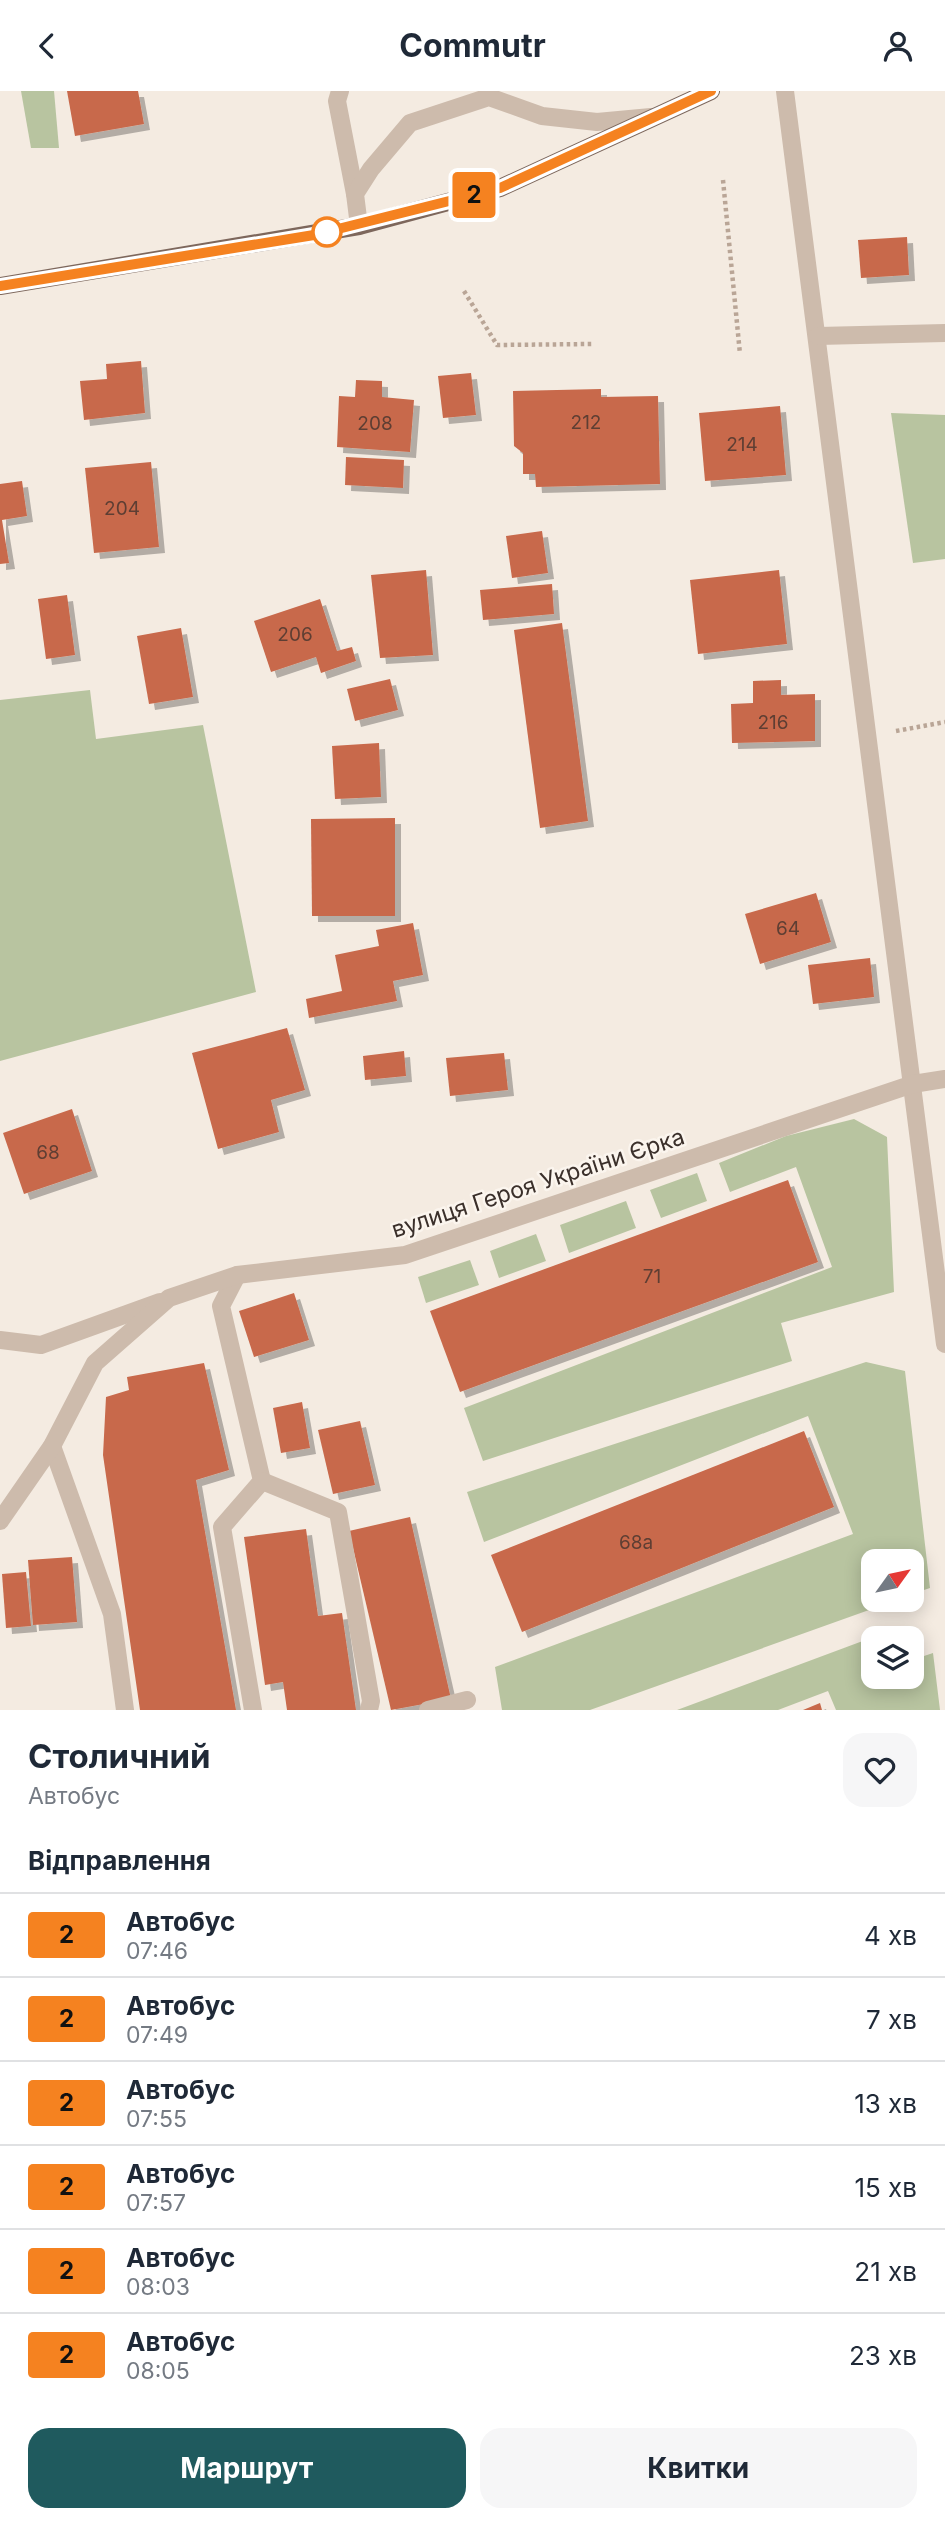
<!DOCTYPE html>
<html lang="uk">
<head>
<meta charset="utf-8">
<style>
  body { margin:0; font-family:Inter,sans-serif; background:#f6f6f7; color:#1f2937; height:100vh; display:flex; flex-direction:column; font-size:26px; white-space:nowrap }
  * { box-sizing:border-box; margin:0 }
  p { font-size:23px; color:#747a83 }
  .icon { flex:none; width:38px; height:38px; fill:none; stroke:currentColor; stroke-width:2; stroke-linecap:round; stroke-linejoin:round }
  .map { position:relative; height:1619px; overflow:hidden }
  .panel { display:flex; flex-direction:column; background:#fff; flex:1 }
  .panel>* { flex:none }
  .badge { padding:0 14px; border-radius:5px; font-size:24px; line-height:46px }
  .needle { width:46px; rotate:57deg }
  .tools { position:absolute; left:861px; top:1458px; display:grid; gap:14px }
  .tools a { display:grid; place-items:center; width:63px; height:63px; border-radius:14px; background:#fff; box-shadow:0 4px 18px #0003; font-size:35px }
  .map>.badge { position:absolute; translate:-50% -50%; box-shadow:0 0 0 4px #fff }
  h2 { padding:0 28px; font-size:26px; line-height:63px }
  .round { display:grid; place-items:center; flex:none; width:74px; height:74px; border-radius:21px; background:#f6f6f7 }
  .summary { display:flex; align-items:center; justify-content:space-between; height:119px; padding:0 28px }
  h1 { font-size:33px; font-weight:700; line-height:52px }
  .cta { display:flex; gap:14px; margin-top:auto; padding:14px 28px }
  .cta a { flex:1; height:80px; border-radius:21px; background:#1f5a5e; color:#fff; font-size:28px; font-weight:700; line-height:80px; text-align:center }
  .cta a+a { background:#f6f6f7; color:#1f2937 }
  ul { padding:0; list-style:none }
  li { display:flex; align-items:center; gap:21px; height:84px; padding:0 28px; border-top:2px solid #e0e1e3 }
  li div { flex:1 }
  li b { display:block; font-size:26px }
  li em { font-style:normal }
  li .badge { min-width:77px; font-weight:700; text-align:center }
  header { display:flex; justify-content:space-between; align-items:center; height:91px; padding:0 28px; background:#fff; font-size:32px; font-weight:700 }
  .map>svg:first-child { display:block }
  .green { fill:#b8c4a0 }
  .building { fill:#c8694b; filter:url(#shadow) }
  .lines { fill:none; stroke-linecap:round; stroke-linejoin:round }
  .path { stroke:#b9a596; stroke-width:4.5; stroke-dasharray:3.5 3.5; stroke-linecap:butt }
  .minor { stroke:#cdbbac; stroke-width:18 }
  .major { stroke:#7d675c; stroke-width:18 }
  .line-casing { stroke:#fff; stroke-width:16 }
  .line { stroke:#f58220; stroke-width:10 }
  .stop-dot { fill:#fff; stroke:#f58220; stroke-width:3.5 }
  .labels { text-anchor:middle; stroke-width:5; stroke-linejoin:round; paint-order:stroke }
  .number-label { font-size:19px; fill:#5e3e33 }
  .street-label { font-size:23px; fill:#3b302b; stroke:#fbf5ee }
</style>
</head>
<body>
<header><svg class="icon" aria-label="back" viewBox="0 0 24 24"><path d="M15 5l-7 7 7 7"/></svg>Commutr<svg class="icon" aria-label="person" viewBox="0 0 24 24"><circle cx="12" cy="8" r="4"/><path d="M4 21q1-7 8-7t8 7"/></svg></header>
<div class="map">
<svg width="945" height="1619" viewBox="0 0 945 1619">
  <defs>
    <filter id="shadow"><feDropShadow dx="6" dy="6" stdDeviation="0" flood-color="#0004"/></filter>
  </defs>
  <rect width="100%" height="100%" fill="#f4ebe1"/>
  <g class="green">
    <path d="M 21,0 L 54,0 L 59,57 L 31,57 Z"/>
    <path d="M 891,322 L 945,324 L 945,468 L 913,472 Z"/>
    <path d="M 90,599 L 96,648 L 203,634 L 256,901 L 0,970 L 0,609 Z"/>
    <path d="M 854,1028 L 887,1046 L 894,1201 L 781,1232 L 792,1270 L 483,1370 L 464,1317 L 832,1176 L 796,1076 L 730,1101 L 719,1072 L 786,1045 Z"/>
    <path d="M 697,1082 L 707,1110 L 661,1127 L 650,1099 Z"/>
    <path d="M 626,1110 L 636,1137 L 569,1162 L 560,1134 Z"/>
    <path d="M 536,1143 L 546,1170 L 499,1187 L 490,1160 Z"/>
    <path d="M 470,1169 L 479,1194 L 426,1212 L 418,1186 Z"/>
    <path d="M 866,1271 L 905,1280 L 930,1497 L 912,1503 L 912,1470 L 873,1470 L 873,1508 L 897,1509 L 590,1619 L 502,1619 L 495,1576 L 853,1443 L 808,1325 L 484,1451 L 467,1401 Z"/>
    <path d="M 903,1535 L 907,1547 L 873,1547 L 873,1586 L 912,1586 L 912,1560 L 915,1568 L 933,1562 L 940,1619 L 836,1619 L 828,1600 L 778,1619 L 677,1619 Z"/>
  </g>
  <g class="building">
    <path d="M 67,0 L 138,0 L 144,33 L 75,45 Z"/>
    <path d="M 907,146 L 909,184 L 861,187 L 858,149 Z"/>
    <path d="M 141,270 L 145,322 L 84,329 L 80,290 L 107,288 L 106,273 Z"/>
    <path d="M 471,282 L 476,324 L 443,327 L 438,285 Z"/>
    <path d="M 356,289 L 382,290 L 382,306 L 414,309 L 410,361 L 337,356 L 339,305 L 355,306 Z"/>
    <path d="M 601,298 L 601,306 L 658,305 L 660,393 L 536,396 L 535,383 L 523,383 L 523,362 L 514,355 L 513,300 Z"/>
    <path d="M 780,315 L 786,384 L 705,390 L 699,322 Z"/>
    <path d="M 346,366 L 404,369 L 403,397 L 345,394 Z"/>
    <path d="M 151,371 L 159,456 L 94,462 L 85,377 Z"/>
    <path d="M 22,390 L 27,425 L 2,429 L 9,472 L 0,473 L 0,393 Z"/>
    <path d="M 542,440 L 548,482 L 512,487 L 506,445 Z"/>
    <path d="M 426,479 L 433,564 L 380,567 L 371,484 Z"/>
    <path d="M 779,479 L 787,553 L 698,563 L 690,489 Z"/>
    <path d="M 552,493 L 554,523 L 483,529 L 480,499 Z"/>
    <path d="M 67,504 L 75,564 L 46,568 L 38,508 Z"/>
    <path d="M 320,508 L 337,560 L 352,556 L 356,570 L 321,582 L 316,566 L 271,581 L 254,530 Z"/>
    <path d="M 562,532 L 588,730 L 540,737 L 514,539 Z"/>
    <path d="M 181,537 L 193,606 L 149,613 L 137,545 Z"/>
    <path d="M 390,588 L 398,619 L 355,630 L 347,598 Z"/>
    <path d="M 781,589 L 781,604 L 815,603 L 815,650 L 732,652 L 731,613 L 753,612 L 753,590 Z"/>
    <path d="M 379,652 L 381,706 L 335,708 L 332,655 Z"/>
    <path d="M 395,727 L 395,825 L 312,825 L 311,728 Z"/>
    <path d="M 816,802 L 831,851 L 760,873 L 745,823 Z"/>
    <path d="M 413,832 L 423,884 L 393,890 L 397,910 L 309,927 L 306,908 L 342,900 L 335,864 L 379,855 L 376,839 Z"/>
    <path d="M 870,867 L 874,906 L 813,913 L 808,874 Z"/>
    <path d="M 287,937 L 305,999 L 271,1009 L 279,1041 L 218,1058 L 192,962 Z"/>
    <path d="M 404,960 L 406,985 L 365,989 L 363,965 Z"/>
    <path d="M 504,962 L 508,999 L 450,1005 L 446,967 Z"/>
    <path d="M 72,1018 L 92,1080 L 24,1103 L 3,1042 Z"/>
    <path d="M 788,1089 L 818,1171 L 460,1301 L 430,1220 Z"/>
    <path d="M 294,1202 L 309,1249 L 254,1266 L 239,1220 Z"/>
    <path d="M 204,1272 L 229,1379 L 196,1389 L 236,1619 L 140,1619 L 103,1364 L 106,1306 L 129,1299 L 127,1286 Z"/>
    <path d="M 302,1311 L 310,1357 L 281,1362 L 273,1317 Z"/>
    <path d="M 360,1330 L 375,1394 L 333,1403 L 318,1339 Z"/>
    <path d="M 804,1340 L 834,1416 L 522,1541 L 491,1464 Z"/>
    <path d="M 410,1426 L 451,1608 L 391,1619 L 349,1440 Z"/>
    <path d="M 306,1438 L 318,1525 L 342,1522 L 356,1619 L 287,1619 L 283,1591 L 265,1594 L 244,1446 Z"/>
    <path d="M 72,1466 L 77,1531 L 33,1534 L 28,1469 Z"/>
    <path d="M 26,1481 L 31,1535 L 6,1537 L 2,1483 Z"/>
    <path d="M 820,1612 L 822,1619 L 803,1619 Z"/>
  </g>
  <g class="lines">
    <g class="path">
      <path d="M 723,89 L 740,263"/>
      <path d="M 464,200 L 497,254 L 592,253"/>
      <path d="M 896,640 L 945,631"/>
    </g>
    <g class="minor">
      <path d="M 340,0 L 337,10 L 355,103"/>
      <path d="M 785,0 L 945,1253"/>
      <path d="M 359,135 L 355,103 L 371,78 L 410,32 L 489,6 L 542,25 L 597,31 L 651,26"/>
      <path d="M 818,245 L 945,242"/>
      <path d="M 237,1184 L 221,1215 L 262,1390 L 222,1436 L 253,1619"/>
      <path d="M 0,1249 L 41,1254 L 160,1211"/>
      <path d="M 52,1355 L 112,1523 L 125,1619"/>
      <path d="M 262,1390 L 338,1421 L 371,1610 L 369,1619"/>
      <path d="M 0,1430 L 52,1355 L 95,1272 L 169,1207 L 237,1184 L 405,1164 L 913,993 L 945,988"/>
      <path d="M 428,1619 L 467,1609"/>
    </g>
    <path class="major" d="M 0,195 L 359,135 L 500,97 L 711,0"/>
  </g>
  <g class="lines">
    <g class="line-casing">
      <path id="line" d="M 0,195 L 314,144 L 477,103 L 500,97 L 711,0"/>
    </g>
    <use href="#line" class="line"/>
  </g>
  <circle class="stop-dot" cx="327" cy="141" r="14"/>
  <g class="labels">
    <g class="number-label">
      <text x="586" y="338">212</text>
      <text x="375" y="339">208</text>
      <text x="742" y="360">214</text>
      <text x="122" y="424">204</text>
      <text x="295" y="550">206</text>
      <text x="773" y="638">216</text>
      <text x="788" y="844">64</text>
      <text x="48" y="1068">68</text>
      <text x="652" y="1192">71</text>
      <text x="636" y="1458">68а</text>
    </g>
    <g class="street-label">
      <text transform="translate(538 1092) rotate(-18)" y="8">вулиця Героя України Єрка</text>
    </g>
  </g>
</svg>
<div class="tools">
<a><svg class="needle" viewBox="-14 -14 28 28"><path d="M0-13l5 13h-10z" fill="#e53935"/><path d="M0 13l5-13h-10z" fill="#747a83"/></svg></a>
<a><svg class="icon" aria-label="layers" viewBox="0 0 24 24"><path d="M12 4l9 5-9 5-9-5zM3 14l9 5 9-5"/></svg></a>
</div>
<b class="badge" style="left:474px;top:104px;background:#f58220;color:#111">2</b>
</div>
<section class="panel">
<div class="summary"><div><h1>Столичний</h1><p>Автобус</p></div><a class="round"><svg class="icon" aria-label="heart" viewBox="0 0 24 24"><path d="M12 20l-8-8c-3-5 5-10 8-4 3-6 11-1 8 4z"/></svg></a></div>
<h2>Відправлення</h2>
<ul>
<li><span class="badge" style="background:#f58220;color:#111">2</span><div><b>Автобус</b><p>07:46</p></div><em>4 хв</em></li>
<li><span class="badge" style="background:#f58220;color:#111">2</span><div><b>Автобус</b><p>07:49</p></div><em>7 хв</em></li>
<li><span class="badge" style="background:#f58220;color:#111">2</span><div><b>Автобус</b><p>07:55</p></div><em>13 хв</em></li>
<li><span class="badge" style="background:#f58220;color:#111">2</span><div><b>Автобус</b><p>07:57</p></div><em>15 хв</em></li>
<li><span class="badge" style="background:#f58220;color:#111">2</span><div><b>Автобус</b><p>08:03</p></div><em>21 хв</em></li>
<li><span class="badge" style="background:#f58220;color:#111">2</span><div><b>Автобус</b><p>08:05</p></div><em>23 хв</em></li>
</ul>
<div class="cta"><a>Маршрут</a><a>Квитки</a></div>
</section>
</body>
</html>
